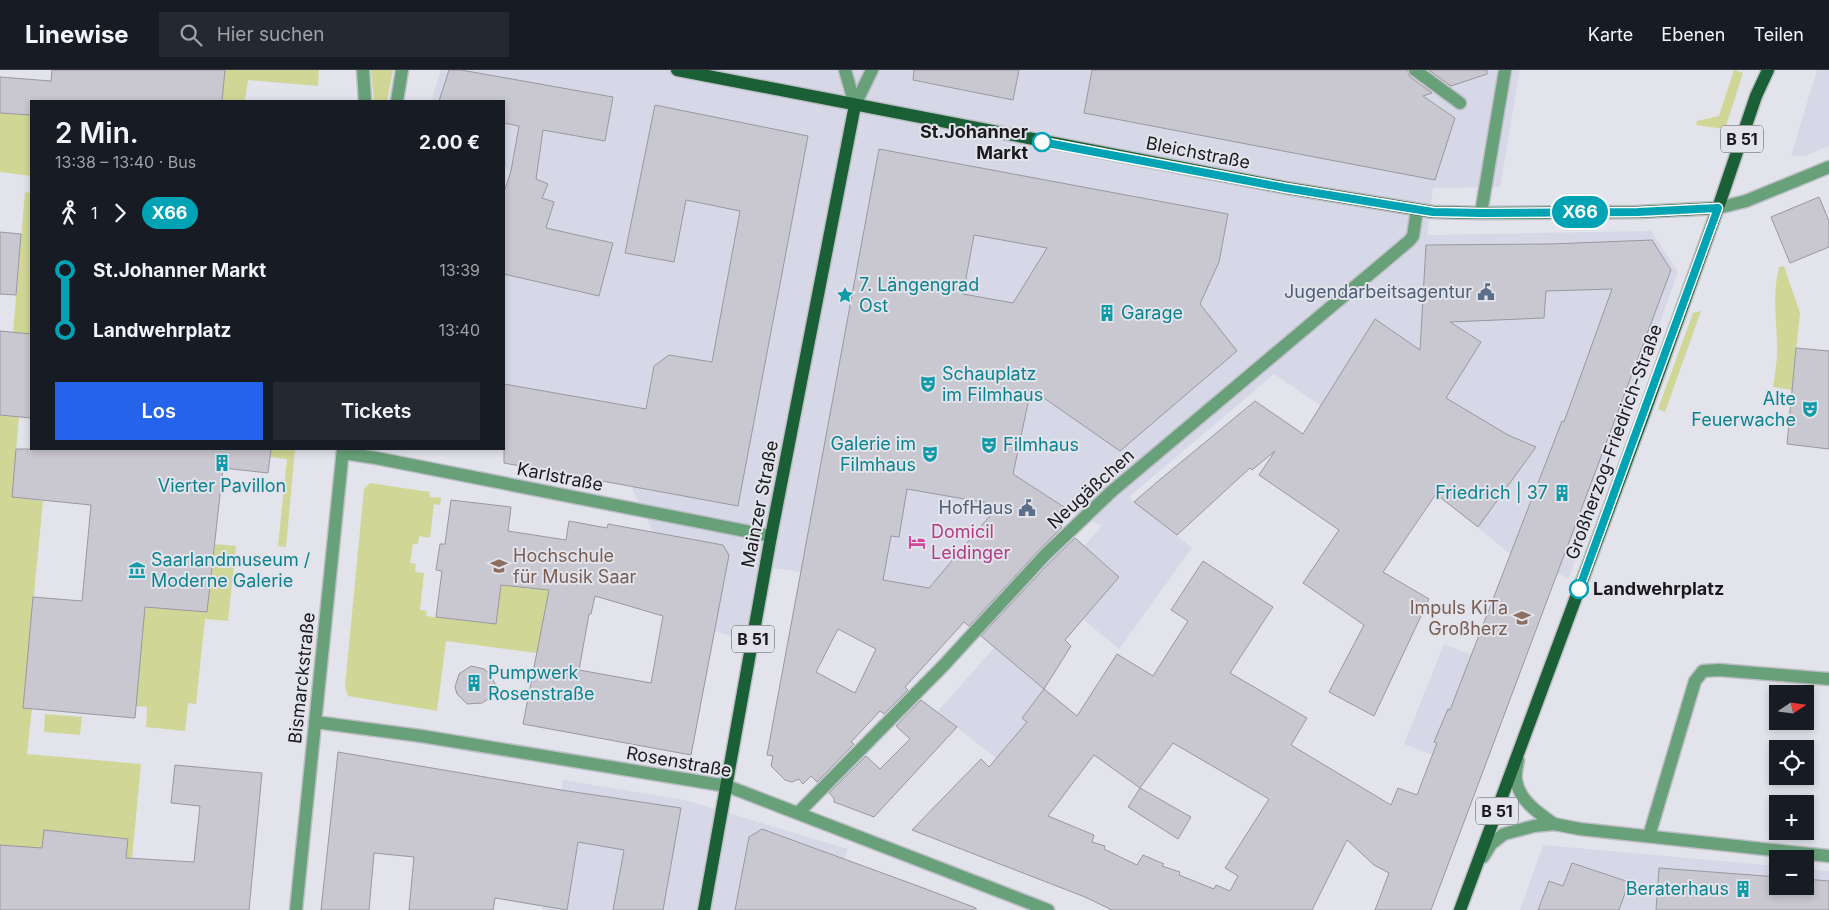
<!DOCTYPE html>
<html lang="de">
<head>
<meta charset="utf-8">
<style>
  body { margin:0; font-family:Inter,sans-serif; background:#242831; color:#f1f3f6; height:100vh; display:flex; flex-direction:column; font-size:19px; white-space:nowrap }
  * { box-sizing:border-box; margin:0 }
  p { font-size:16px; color:#9ea1a6 }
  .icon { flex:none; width:28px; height:28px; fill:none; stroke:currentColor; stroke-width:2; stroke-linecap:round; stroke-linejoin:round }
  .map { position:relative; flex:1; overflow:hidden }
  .drawer { position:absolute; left:30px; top:30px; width:475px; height:350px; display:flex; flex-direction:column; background:#171b24; border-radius:0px; box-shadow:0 2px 8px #0003 }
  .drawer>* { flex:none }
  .badge { padding:0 10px; border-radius:16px; font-size:18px; line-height:32px }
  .needle { width:32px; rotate:77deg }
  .tools { position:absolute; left:1769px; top:615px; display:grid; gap:10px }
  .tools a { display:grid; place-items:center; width:45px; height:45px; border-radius:0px; background:#171b24; box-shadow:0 2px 8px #0003; font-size:25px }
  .map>.badge { position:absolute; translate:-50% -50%; box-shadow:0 0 0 2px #fff }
  .legs { display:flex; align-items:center; gap:8px; height:55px; padding:0 25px; font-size:16px }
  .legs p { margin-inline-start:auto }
  .overview { display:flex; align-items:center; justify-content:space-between; height:85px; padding:0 25px }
  h1 { font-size:28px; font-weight:600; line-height:38px }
  .cta { display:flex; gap:10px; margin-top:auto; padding:10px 25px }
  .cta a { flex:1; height:58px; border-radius:0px; background:#2563eb; color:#fff; font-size:20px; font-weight:600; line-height:58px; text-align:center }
  .cta a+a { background:#242831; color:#f1f3f6 }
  ul { padding:0 25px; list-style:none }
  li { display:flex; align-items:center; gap:18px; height:60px; font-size:19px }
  li i { display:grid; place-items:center; width:8px; height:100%; margin:0 6px; background:currentColor }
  li i::after { content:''; width:12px; height:12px; margin:-6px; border:4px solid; border-radius:50%; background:#171b24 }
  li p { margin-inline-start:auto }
  li:first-child i { background:linear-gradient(#0000 50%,currentColor 0) }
  li:last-child i { background:linear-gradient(currentColor 50%,#0000 0) }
  header { display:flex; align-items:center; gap:30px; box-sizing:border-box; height:70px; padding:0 25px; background:#171b24; border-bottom:1px solid #363941 }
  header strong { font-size:24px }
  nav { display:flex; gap:28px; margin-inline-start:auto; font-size:18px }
  .search { width:350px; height:45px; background:#242831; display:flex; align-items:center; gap:12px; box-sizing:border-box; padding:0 18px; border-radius:0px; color:#9ea1a6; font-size:19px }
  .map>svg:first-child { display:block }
  .built { fill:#d7d8e7 }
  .green { fill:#d0d796 }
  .building { fill:#c9c7cf; stroke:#99979f; fill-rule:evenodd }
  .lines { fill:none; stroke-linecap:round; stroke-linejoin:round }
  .minor-casing { stroke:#bebfc6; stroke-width:15 }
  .major-casing { stroke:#bebfc6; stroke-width:15 }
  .minor { stroke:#68a179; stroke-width:12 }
  .major { stroke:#1a5f35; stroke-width:12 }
  .line-1-casing { stroke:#fff; stroke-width:11 }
  .line-1 { stroke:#00a3b4; stroke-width:8 }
  .stop-1-dot { fill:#fff; stroke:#00a3b4; stroke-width:2.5 }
  .labels { text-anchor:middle; stroke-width:4; stroke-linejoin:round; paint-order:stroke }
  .shield { fill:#e2e3eb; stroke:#56565b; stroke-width:1 }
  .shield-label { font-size:16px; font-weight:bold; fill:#1a1a1d }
  .stop-label { font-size:18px; font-weight:bold; fill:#1a1a1d; stroke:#e2e3eb; text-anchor:end }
  .street-label { font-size:18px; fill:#1a1a1d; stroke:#e2e3eb }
  .culture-label { font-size:18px; fill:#0d838f; stroke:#e2e3eb; text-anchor:start }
  .service-label { font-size:18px; fill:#4e5e75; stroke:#e2e3eb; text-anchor:end }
  .hotel-label { font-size:18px; fill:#b23c85; stroke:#e2e3eb; text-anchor:start }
  .education-label { font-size:18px; fill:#785e54; stroke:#e2e3eb; text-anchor:start }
</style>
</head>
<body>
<header>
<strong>Linewise</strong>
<div class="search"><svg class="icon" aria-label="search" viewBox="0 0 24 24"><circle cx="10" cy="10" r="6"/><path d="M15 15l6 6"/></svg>Hier suchen</div>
<nav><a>Karte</a><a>Ebenen</a><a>Teilen</a></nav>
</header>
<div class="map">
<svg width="1829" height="840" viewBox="0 0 1829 840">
  <rect width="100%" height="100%" fill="#e2e3eb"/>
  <g class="built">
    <path d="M 441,0 L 1520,0 L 1500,117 L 1433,118 L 1427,165 L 1651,161 L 1678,202 L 1569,508 L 1511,485 L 1379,375 L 1274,304 L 1129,427 L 1192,478 L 1119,579 L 1083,549 L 1084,476 L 1102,456 L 1067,439 L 1013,404 L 997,435 L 979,459 L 907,544 L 801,502 L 765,497 L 752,572 L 638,539 L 653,462 L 631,416 L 645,339 L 504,314 L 504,204 L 599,226 L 613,173 L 546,158 L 542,128 L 548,114 L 504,98 L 504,31 L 431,31 Z"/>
    <path d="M 1817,0 L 1829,0 L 1829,76 L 1805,86 L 1791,86 Z"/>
    <path d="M 1444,574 L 1520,604 L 1482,704 L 1404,674 Z"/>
    <path d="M 995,577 L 1078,646 L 1107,668 L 1058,732 L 996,688 L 937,642 Z"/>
    <path d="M 563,710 L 685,730 L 848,779 L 828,836 L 838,840 L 542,840 Z"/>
    <path d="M 1543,775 L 1777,796 L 1778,816 L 1805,816 L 1805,799 L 1829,801 L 1829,840 L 1520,840 Z"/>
  </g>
  <g class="green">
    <path d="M 225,0 L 319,0 L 318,16 L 248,10 L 245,31 L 222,31 Z"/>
    <path d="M 371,0 L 393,0 L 387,31 L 374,31 Z"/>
    <path d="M 1734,0 L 1743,3 L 1725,59 L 1696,55 L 1697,51 L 1719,46 Z"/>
    <path d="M 0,43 L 31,45 L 31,106 L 0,102 Z"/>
    <path d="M 25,122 L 31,123 L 31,264 L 13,262 Z"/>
    <path d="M 1784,196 L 1800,243 L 1792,320 L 1773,317 C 1775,307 1776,296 1777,286 C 1778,254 1771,230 1779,197 Z"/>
    <path d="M 1701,241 L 1665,342 L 1658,339 L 1693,243 Z"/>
    <path d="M 0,345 L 19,346 L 12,427 L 43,431 L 23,637 L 32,638 L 27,684 L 141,694 L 132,788 L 126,788 L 128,769 L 45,760 L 42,780 L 0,775 Z"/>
    <path d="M 271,379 L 295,379 L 286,477 L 278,476 L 287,389 L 270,387 Z"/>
    <path d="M 370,413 L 430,422 L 429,427 L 441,428 L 440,435 L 434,434 L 430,468 L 419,466 L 418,474 L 413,474 L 410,493 L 416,494 L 415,502 L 424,503 L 420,540 L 427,541 L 426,546 L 496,554 L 502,509 L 516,511 L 515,517 L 532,519 L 553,504 L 537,583 L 446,571 L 437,641 L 348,626 L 345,616 L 364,419 Z"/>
    <path d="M 215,474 L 236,476 L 228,551 L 205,549 L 196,634 L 188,633 L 185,661 L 146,657 L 147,637 L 136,636 L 145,537 L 207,542 Z"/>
    <path d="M 45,644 L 82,647 L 80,665 L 44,662 Z"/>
  </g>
  <g class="building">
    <path d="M 52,0 L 225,0 L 222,31 L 31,31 L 31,45 L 0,43 L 0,7 L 51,11 Z"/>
    <path d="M 449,0 L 461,0 L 613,27 L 605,71 L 543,60 L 536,109 L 548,114 L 542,128 L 554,132 L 546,158 L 613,173 L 599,226 L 504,204 L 504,122 L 511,101 L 519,56 L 504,53 L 504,31 L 439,31 Z"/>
    <path d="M 914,0 L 1019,0 L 1013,30 L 913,10 Z"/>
    <path d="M 1092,0 L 1407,0 L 1410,7 L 1432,23 L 1423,26 L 1455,48 L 1435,110 L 1084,43 Z"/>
    <path d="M 1429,0 L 1487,0 L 1487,4 L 1451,16 Z"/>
    <path d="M 655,35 L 808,66 L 738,436 L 504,393 L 504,314 L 646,339 L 654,296 L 669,285 L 712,292 L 740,141 L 686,130 L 674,192 L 625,183 Z"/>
    <path d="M 879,79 L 1228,144 L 1219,192 L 1200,234 L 1237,281 L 1120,381 L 1031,319 L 1013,404 L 1067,439 L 1055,451 L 1062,457 L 1039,480 L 969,556 L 964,552 L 905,617 L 908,620 L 884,644 L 880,641 L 851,672 L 854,674 L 817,712 L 811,706 L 803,714 L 799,709 L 792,712 L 785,710 L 771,696 L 773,686 L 767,685 ZM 974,165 L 1047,178 L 1013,233 L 963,224 ZM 907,419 L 999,435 L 929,518 L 883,510 L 891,466 L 899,467 ZM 838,559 L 876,579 L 855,623 L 816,602 Z"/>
    <path d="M 1819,127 L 1829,151 L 1829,177 L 1790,193 L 1771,147 Z"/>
    <path d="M 0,162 L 21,164 L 16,225 L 0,224 Z"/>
    <path d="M 1652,170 L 1671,200 L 1431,840 L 1375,840 L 1389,803 L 1374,795 L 1347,770 L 1312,840 L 1112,840 L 1085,827 L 912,760 L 981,689 L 989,697 L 1027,652 L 1022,648 L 1044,619 L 1077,646 L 1117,584 L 1153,606 L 1188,551 L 1171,540 L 1203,491 L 1273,537 L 1230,603 L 1307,648 L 1291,675 L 1391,735 L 1398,718 L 1417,725 L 1437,673 L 1434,672 L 1448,639 L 1450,640 L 1562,351 L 1564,352 L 1612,219 L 1546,221 L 1544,248 L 1450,252 L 1481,272 L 1446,328 L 1508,365 L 1536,377 L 1478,457 L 1436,424 L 1383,502 L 1429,529 L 1374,646 L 1329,622 L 1364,555 L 1303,513 L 1339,460 L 1259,405 L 1275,381 L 1252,400 L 1250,398 L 1177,465 L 1134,432 L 1157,412 L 1255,331 L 1303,364 L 1375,249 L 1420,280 L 1426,175 L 1550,174 ZM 1173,673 L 1269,729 L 1225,798 L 1238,806 L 1230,821 L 1216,815 L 1214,819 L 1179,805 L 1180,802 L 1162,796 L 1164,794 L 1143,785 L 1137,795 L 1104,779 L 1105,776 L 1092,772 L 1094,765 L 1048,746 L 1094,685 L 1140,718 Z"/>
    <path d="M 0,261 L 31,264 L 31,348 L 0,345 Z"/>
    <path d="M 1796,278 L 1829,281 L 1829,379 L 1787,374 Z"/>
    <path d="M 16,379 L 271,379 L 268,403 L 223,398 L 207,542 L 145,537 L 135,648 L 23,638 L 33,527 L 82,531 L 91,435 L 12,427 Z"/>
    <path d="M 451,430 L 511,437 L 508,461 L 566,470 L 569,451 L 607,458 L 608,454 L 723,475 L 729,485 L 691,685 L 523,654 L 549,520 L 501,515 L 496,554 L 436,547 L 442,501 L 436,500 L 440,474 L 445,474 ZM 595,526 L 663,546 L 651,613 L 579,600 L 589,544 L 591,544 Z"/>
    <path d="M 1075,468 L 1119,507 L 1065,570 L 1071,576 L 1044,619 L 981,566 L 1051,491 Z"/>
    <path d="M 471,596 L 484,599 L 489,603 L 497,617 L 488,629 L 482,633 L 467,634 L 457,624 L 455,617 L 459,604 Z"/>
    <path d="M 921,630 L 957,657 L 874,747 L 834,732 L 834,728 L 829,723 L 866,686 L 880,699 L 910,669 L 896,656 Z"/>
    <path d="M 338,682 L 561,720 L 681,738 L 663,840 L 613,840 L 624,780 L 578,772 L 567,840 L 495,828 L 493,840 L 409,840 L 414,787 L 374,783 L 369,840 L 321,840 Z"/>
    <path d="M 175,695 L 262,703 L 249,840 L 0,840 L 0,775 L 42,778 L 44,760 L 128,769 L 126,788 L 194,792 L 200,736 L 171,733 Z"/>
    <path d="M 1140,718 L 1191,747 L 1178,769 L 1128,737 Z"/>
    <path d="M 762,759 L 918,816 L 976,838 L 976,840 L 735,840 L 749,767 Z"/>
    <path d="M 1572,793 L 1629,812 L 1619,840 L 1538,840 L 1549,811 L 1563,816 Z"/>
    <path d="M 1659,798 L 1778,807 L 1778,816 L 1805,816 L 1805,809 L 1829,811 L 1829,840 L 1656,840 Z"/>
  </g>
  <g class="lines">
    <g class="minor-casing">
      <g id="minor">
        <path d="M 363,0 L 365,31"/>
        <path d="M 845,0 L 855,35"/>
        <path d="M 1415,0 L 1460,33"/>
        <path d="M 397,31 L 402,0"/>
        <path d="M 855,35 L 872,0"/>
        <path d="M 1718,138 L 1746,131 L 1829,97"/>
        <path d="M 1481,143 L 1505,0"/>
        <path d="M 343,383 L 376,388 L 771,466"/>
        <path d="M 315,652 L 421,666 L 727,716 L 1048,840"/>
        <path d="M 1518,690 C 1517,696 1515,703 1516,710 C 1519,730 1538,743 1554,754"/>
        <path d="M 798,743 L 944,595 L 1045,485 L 1111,422 L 1409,171 L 1413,166 L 1417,140"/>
        <path d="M 1649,766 L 1695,611 L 1703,601 L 1719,600 L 1829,609"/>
        <path d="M 1483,787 L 1491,774 L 1504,764 L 1534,756 L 1554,754 L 1580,759 L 1829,786"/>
        <path d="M 296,840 L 343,379"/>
      </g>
    </g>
    <g class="major-casing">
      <g id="major">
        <path d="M 677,0 L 1287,118 L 1433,142 L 1481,143 L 1638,142 L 1718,138"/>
        <path d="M 704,840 L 771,466 L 855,35"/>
        <path d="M 1460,840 L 1644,344 L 1718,138 L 1756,26 L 1768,0"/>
      </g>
    </g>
    <use href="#minor" class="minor"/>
    <use href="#major" class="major"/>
  </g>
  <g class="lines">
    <g class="line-1-casing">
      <path id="line-1" d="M 1042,72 L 1286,118 L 1433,142 L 1481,143 L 1638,142 L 1718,138 L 1579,519"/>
    </g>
    <use href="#line-1" class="line-1"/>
  </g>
  <defs>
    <g id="civic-bare" transform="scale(1.35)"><path d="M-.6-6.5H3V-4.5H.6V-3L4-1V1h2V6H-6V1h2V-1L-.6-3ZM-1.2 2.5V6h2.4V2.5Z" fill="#5c6f8a" stroke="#e2e3eb" stroke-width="2.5" paint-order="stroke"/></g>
    <g id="sight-bare" transform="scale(1.35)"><path d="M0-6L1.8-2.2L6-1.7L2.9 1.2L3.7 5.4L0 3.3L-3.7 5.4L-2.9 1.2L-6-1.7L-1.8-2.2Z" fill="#0f9aa8" stroke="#e2e3eb" stroke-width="2.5" paint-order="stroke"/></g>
    <g id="building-bare" transform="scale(1.35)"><path d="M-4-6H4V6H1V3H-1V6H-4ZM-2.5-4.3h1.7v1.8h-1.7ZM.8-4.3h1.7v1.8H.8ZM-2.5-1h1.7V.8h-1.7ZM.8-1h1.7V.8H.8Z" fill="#0f9aa8" stroke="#e2e3eb" stroke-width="2.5" paint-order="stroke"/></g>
    <g id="theatre-bare" transform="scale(1.35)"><path d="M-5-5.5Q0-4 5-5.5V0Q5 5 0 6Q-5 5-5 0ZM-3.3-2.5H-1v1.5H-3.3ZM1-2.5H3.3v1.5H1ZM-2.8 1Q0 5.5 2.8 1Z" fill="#0f9aa8" stroke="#e2e3eb" stroke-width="2.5" paint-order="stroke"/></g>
    <g id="hotel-bare" transform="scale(1.35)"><path d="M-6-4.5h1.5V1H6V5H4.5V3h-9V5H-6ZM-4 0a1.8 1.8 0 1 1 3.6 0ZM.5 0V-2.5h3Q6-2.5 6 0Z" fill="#d1479c" stroke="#e2e3eb" stroke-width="2.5" paint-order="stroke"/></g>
    <g id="university-bare" transform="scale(1.35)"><path d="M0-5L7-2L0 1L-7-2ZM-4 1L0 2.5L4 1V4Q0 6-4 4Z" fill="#8d6e63" stroke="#e2e3eb" stroke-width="2.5" paint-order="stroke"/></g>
    <g id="museum-bare" transform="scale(1.35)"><path d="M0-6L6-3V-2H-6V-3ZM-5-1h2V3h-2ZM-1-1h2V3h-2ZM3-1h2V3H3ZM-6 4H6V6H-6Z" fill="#0f9aa8" stroke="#e2e3eb" stroke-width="2.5" paint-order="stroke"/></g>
    <g id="school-bare" transform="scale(1.35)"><path d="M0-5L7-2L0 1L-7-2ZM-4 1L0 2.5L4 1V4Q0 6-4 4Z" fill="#8d6e63" stroke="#e2e3eb" stroke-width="2.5" paint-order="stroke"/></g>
  </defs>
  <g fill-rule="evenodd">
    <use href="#civic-bare" x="1486" y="222"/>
    <use href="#sight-bare" x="845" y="225"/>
    <use href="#building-bare" x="1107" y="243"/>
    <use href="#theatre-bare" x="928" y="314"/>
    <use href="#theatre-bare" x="1810" y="339"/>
    <use href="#theatre-bare" x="989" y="375"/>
    <use href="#theatre-bare" x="930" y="384"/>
    <use href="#building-bare" x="222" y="393"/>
    <use href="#building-bare" x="1562" y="423"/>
    <use href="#civic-bare" x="1027" y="438"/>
    <use href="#hotel-bare" x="917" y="472"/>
    <use href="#university-bare" x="499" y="496"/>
    <use href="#museum-bare" x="137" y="500"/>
    <use href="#school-bare" x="1522" y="548"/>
    <use href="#building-bare" x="474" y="613"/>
    <use href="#building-bare" x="1743" y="819"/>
  </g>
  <g class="stop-1-dot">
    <circle cx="1042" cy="72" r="9"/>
    <circle cx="1579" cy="519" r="9"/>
  </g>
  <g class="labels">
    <g class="shield">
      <rect x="1721" y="55.5" width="42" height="27" rx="4"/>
      <rect x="732" y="555.5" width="42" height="27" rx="4"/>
      <rect x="1476" y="727.5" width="42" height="27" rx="4"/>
    </g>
    <g class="shield-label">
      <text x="1742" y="75">B 51</text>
      <text x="753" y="575">B 51</text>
      <text x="1497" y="747">B 51</text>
    </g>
    <g class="stop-label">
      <text x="1028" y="68">St.Johanner<tspan x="1028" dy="21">Markt</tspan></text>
      <text x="1593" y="525" text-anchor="start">Landwehrplatz</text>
    </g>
    <g class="street-label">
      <text transform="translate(1198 83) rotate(11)" y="6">Bleichstraße</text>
      <text transform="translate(1614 372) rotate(-70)" y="6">Großherzog-Friedrich-Straße</text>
      <text transform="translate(560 407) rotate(11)" y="6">Karlstraße</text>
      <text transform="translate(1091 419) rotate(-42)" y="6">Neugäßchen</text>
      <text transform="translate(760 434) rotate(-79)" y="6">Mainzer Straße</text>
      <text transform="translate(302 608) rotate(-84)" y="6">Bismarckstraße</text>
      <text transform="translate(679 692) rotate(10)" y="6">Rosenstraße</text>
    </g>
    <g class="culture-label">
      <text x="859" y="221">7. Längengrad<tspan x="859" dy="21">Ost</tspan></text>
      <text x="1121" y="249">Garage</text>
      <text x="942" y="310">Schauplatz<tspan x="942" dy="21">im Filmhaus</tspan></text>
      <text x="1796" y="335" text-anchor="end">Alte<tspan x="1796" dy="21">Feuerwache</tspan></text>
      <text x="916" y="380" text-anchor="end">Galerie im<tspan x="916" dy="21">Filmhaus</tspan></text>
      <text x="1003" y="381">Filmhaus</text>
      <text x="222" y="422" text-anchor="middle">Vierter Pavillon</text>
      <text x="1548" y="429" text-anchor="end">Friedrich | 37</text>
      <text x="151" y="496">Saarlandmuseum /<tspan x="151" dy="21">Moderne Galerie</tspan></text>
      <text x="488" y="609">Pumpwerk<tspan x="488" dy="21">Rosenstraße</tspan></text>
      <text x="1729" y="825" text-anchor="end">Beraterhaus</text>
    </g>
    <g class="service-label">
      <text x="1472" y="228">Jugendarbeitsagentur</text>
      <text x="1013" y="444">HofHaus</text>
    </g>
    <g class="hotel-label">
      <text x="931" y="468">Domicil<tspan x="931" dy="21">Leidinger</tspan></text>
    </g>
    <g class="education-label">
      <text x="513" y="492">Hochschule<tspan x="513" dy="21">für Musik Saar</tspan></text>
      <text x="1508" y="544" text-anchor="end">Impuls KiTa<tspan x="1508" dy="21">Großherz</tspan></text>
    </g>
  </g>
</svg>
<div class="tools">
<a><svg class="needle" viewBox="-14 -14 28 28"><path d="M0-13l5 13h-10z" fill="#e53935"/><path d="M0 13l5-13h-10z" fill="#9ea1a6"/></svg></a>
<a><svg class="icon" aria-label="locate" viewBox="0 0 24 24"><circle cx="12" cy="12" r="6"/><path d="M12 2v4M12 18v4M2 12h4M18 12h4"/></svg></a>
<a>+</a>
<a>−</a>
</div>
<b class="badge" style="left:1580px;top:142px;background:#00a3b4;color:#fff">X66</b>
<section class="drawer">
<div class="overview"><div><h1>2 Min.</h1><p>13:38 – 13:40 · Bus</p></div><b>2.00 €</b></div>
<div class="legs"><svg class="icon" aria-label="walk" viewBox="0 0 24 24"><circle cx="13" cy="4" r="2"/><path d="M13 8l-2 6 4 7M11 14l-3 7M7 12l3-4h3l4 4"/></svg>1<svg class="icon" aria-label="forward" viewBox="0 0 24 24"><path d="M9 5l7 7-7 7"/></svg><b class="badge" style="background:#00a3b4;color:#fff">X66</b></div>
<ul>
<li><i style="color:#00a3b4"></i><b>St.Johanner Markt</b><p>13:39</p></li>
<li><i style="color:#00a3b4"></i><b>Landwehrplatz</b><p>13:40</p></li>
</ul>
<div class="cta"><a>Los</a><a>Tickets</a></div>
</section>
</div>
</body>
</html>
